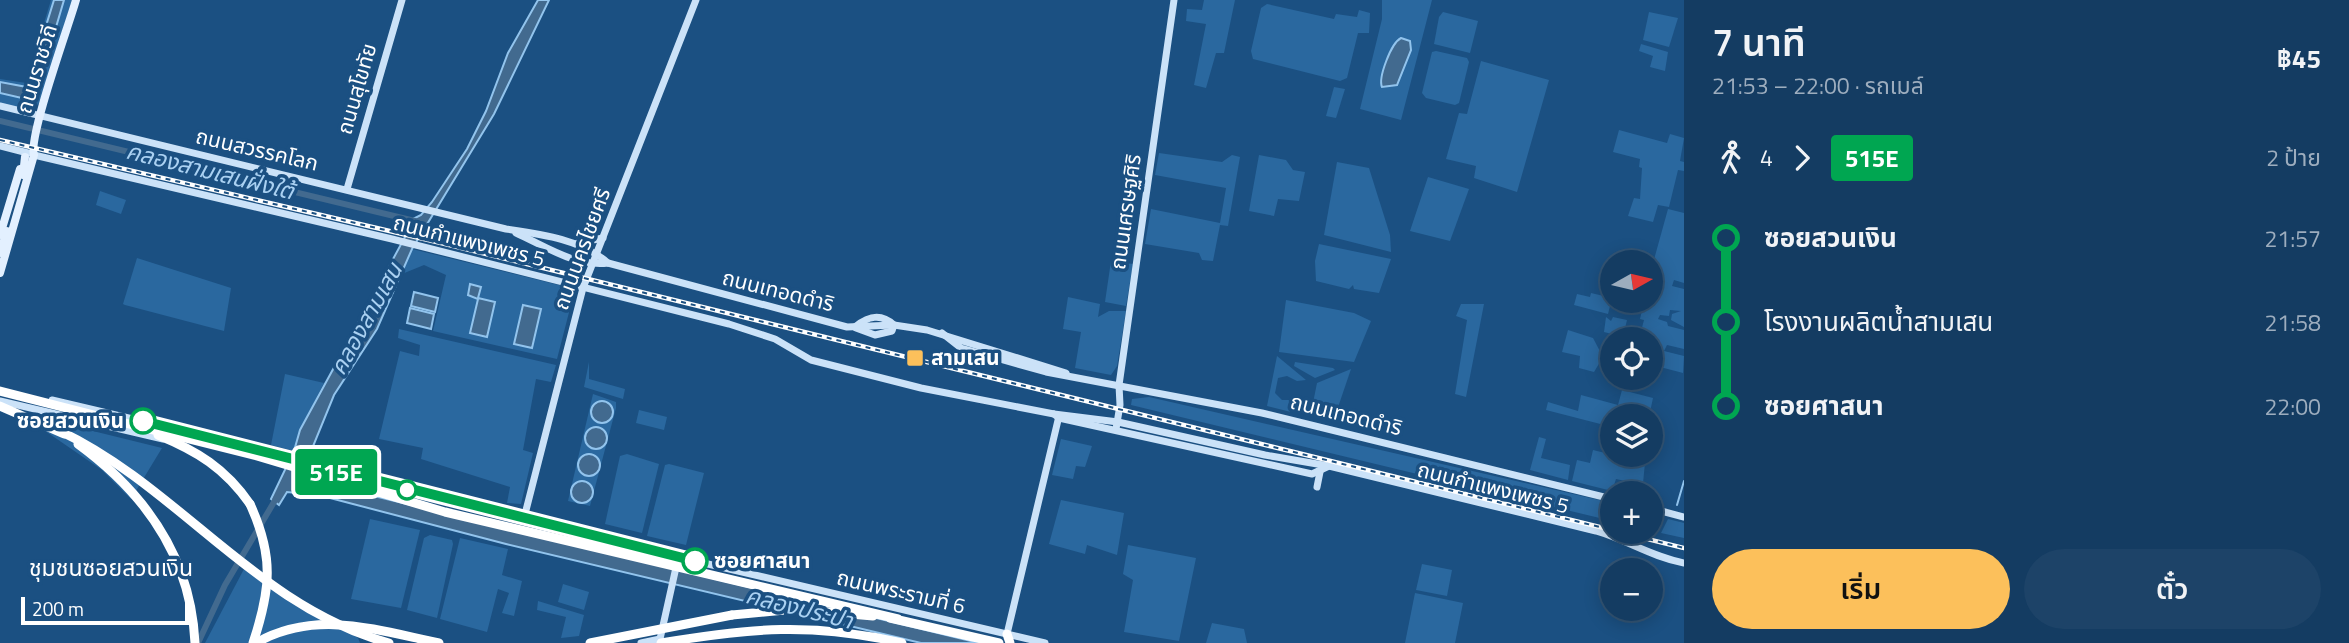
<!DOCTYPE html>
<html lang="th">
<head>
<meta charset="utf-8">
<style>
  body { margin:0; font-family:"Titillium Web","Noto Sans Thai",sans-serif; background:#1d4368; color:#f1f3f6; height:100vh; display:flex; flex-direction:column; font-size:26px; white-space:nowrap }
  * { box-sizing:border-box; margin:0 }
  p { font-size:23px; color:#9dadbe }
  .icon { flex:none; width:38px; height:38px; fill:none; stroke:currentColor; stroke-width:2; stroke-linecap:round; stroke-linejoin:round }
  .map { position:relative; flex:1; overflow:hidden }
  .side { display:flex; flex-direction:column; background:#143c62; width:665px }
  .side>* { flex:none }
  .badge { padding:0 14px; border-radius:5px; font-size:24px; line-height:46px }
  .needle { width:46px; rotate:82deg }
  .controls { position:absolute; left:1600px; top:250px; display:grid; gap:14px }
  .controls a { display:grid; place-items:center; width:63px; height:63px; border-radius:50%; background:#143c62; box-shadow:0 4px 18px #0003,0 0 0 2px #335677; font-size:35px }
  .scale { position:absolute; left:21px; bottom:18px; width:168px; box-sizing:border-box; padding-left:7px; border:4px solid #fff; border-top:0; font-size:19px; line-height:24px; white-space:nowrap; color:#fff; -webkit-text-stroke:5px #1b5082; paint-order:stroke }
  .map>.badge { position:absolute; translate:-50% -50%; box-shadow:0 0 0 4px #fff }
  .legs { display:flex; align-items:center; gap:10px; height:77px; padding:0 28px; font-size:23px }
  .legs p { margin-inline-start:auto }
  .overview { display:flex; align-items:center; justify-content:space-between; height:119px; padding:0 28px }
  h1 { font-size:38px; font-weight:600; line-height:52px }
  .button { display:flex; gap:14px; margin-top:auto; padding:14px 28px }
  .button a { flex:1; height:80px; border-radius:42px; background:#fcc05b; color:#111; font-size:28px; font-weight:600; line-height:80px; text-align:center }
  .button a+a { background:#1d4368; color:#f1f3f6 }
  ul { padding:0 28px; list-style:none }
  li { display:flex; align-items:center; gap:24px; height:84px; font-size:26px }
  li i { display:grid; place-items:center; width:10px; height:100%; margin:0 9px; background:currentColor }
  li i::after { content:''; width:18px; height:18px; margin:-9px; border:5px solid; border-radius:50%; background:#143c62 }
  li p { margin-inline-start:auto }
  li:first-child i { background:linear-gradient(#0000 50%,currentColor 0) }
  li:last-child i { background:linear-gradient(currentColor 50%,#0000 0) }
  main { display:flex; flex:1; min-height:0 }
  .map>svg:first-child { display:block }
  .green { fill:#2a689f }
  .water { fill:#426a8f; stroke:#92c4ed; stroke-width:2 }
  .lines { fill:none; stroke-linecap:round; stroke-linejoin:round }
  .stream { stroke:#92c4ed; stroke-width:2 }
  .canal { stroke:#426a8f; stroke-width:6 }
  .secondary { stroke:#cbe2f8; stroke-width:7 }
  .primary { stroke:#e3f0ff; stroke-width:8 }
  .highway { stroke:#fff; stroke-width:9 }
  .rail-casing { stroke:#fff; stroke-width:4.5 }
  .rail { stroke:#1b5082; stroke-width:2; stroke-dasharray:5; stroke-linecap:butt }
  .highway-bridge { stroke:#fff; stroke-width:9 }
  .line-1-casing { stroke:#fff; stroke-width:16 }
  .line-1 { stroke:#00a651; stroke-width:10 }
  .poi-dot { fill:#fcc05b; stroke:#1b5082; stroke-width:2.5 }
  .stop-1-dot { fill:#fff; stroke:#00a651; stroke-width:3.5 }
  .labels { text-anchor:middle; stroke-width:7; stroke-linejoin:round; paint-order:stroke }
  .street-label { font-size:21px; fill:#fff; stroke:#1b5082 }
  .poi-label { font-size:21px; font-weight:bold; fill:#fff; stroke:#1b5082; text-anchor:start }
  .stop-label { font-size:21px; font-weight:bold; fill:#fff; stroke:#1b5082; text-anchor:end }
  .water-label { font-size:23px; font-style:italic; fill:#aad1f2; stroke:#1b5082 }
  .neighbourhood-label { font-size:23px; fill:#fff; stroke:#1b5082 }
</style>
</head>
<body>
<main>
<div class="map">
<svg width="1684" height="643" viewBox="0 0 1684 643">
  <rect width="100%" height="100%" fill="#1b5082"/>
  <g class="green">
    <path d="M 51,0 L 54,0 L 27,88 L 0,82 L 0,79 L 26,83 Z"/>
    <path d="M 64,0 L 72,0 L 40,103 L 29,110 L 0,104 L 0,93 L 26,99 L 36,95 Z"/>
    <path d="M 1204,0 L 1235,0 L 1224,53 L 1216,53 L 1206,88 L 1194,85 L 1206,24 L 1186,21 L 1187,9 L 1202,10 Z"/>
    <path d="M 1382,0 L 1432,0 L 1401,120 L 1360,109 L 1382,19 Z"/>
    <path d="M 1267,4 L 1334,19 L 1336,14 L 1357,17 L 1359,10 L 1370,13 L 1369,33 L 1358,33 L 1347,78 L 1340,81 L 1253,59 L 1251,51 L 1261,8 Z"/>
    <path d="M 1443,12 L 1478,21 L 1470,53 L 1434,44 L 1439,17 Z"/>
    <path d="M 1649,12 L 1678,18 L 1669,47 L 1643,40 Z"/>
    <path d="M 1641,44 L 1668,52 L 1665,71 L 1650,67 L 1653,56 L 1639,51 Z"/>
    <path d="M 1436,51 L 1467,58 L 1469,62 L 1459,103 L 1455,105 L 1426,98 L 1422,93 L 1432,52 Z"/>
    <path d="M 1481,61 L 1549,80 L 1517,192 L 1474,178 L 1476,166 L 1446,159 L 1459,113 L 1467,114 Z"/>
    <path d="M 1334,87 L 1345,89 L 1336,118 L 1326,116 Z"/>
    <path d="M 1619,130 L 1667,143 L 1670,134 L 1684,138 L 1680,161 L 1684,162 L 1684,171 L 1678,170 L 1669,207 L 1658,205 L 1653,222 L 1628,216 L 1634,198 L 1640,199 L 1642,168 L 1639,167 L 1640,159 L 1613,152 Z"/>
    <path d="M 1159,153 L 1222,162 L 1232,155 L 1240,157 L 1228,226 L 1220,225 L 1213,261 L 1202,260 L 1199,253 L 1145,244 L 1151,209 L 1220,223 L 1226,188 L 1155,175 Z"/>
    <path d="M 1259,155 L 1286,160 L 1293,170 L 1305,172 L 1299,201 L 1278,199 L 1274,216 L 1249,211 Z"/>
    <path d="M 1337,162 L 1369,168 L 1390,235 L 1391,252 L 1324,235 Z"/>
    <path d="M 1428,177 L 1469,189 L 1450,241 L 1410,231 Z"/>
    <path d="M 100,191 L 126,200 L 121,214 L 96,205 Z"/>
    <path d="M 1668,209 L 1684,213 L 1684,283 L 1674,280 L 1672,286 L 1684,289 L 1684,327 L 1671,320 L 1672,314 L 1681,311 L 1670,310 L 1669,316 L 1660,315 L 1658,319 L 1667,322 L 1668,326 L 1684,330 L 1684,349 L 1667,345 L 1664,351 L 1684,356 L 1683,373 L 1660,367 L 1656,380 L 1647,378 L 1650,378 L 1650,340 L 1639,339 L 1644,320 L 1640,319 L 1643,306 L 1624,301 L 1650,301 L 1650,274 Z"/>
    <path d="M 1319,244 L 1391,259 L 1379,293 L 1354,289 L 1353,285 L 1349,289 L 1316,281 L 1315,261 Z"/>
    <path d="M 412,249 L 575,289 L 557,359 L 433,331 L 446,275 L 424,265 L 402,274 Z"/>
    <path d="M 137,258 L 231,288 L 224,331 L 125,305 L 123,304 Z"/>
    <path d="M 1111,261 L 1133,264 L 1126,306 L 1105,302 Z"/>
    <path d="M 1591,293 L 1612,298 L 1608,314 L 1574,305 L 1577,294 L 1590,297 Z"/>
    <path d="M 1068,297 L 1100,304 L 1098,317 L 1109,311 L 1126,311 L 1117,366 L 1111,375 L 1075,368 L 1081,332 L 1063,329 Z"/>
    <path d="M 1286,300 L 1354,313 L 1371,321 L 1354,362 L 1279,352 Z"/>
    <path d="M 1461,304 L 1484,304 L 1466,397 L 1455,394 L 1467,320 L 1456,316 Z"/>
    <path d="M 1606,317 L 1611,321 L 1613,317 L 1627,320 L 1623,337 L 1604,332 Z"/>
    <path d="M 399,329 L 556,365 L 551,382 L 536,379 L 523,450 L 533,453 L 521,504 L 507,503 L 510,487 L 421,459 L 423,448 L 379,439 L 400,351 L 419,356 L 420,345 L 398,338 Z"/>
    <path d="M 1568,330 L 1593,338 L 1603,357 L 1594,372 L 1579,368 L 1580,356 L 1562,352 Z"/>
    <path d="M 1277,356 L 1306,380 L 1297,381 L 1287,376 L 1278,378 L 1275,393 L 1282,400 L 1303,400 L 1301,410 L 1291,412 L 1267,406 Z"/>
    <path d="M 589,362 L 589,379 L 625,389 L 623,399 L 584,387 Z"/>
    <path d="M 1295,362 L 1333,368 L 1335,370 L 1315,378 L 1294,366 Z"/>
    <path d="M 1351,369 L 1333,422 L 1311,413 L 1317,383 Z"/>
    <path d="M 285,374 L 324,383 L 300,430 L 294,451 L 271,445 Z"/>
    <path d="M 1622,390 L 1653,398 L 1650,412 L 1657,415 L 1656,422 L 1650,422 L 1650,416 L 1622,416 L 1624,406 L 1618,405 L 1615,416 L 1612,416 L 1612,427 L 1546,410 L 1548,402 L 1578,411 L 1581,395 L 1618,405 Z"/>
    <path d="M 593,394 L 616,402 L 616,408 L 590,506 L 568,501 Z"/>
    <path d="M 1149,397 L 1612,503 L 1612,521 L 1131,405 L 1132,399 Z"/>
    <path d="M 639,410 L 667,417 L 664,430 L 636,423 Z"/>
    <path d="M 40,418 L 162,448 L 131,499 L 102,470 L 38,426 Z"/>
    <path d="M 1539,437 L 1546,439 L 1541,458 L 1570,465 L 1568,480 L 1530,470 Z"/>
    <path d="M 1061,439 L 1092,446 L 1085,467 L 1076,466 L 1073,479 L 1052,475 Z"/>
    <path d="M 1593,450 L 1645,463 L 1642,493 L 1628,493 L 1630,482 L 1616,479 L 1612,491 L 1572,481 L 1577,460 L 1590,463 Z"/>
    <path d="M 627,454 L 659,464 L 642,533 L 605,524 L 620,456 Z"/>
    <path d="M 669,464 L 704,473 L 686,545 L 647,536 L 665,465 Z"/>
    <path d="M 1061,500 L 1124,513 L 1117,555 L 1087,545 L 1085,554 L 1049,544 Z"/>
    <path d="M 370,519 L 420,530 L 401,608 L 351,599 Z"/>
    <path d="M 1668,519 L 1684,523 L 1684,538 L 1661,533 Z"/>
    <path d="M 430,535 L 452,540 L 453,544 L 437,618 L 407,610 L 424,538 Z"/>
    <path d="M 460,538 L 508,549 L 502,575 L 522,581 L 514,616 L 502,613 L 509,593 L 498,589 L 487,632 L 440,619 Z"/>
    <path d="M 1128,545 L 1196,558 L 1179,641 L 1124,632 L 1133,580 L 1123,574 Z"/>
    <path d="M 1422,564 L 1452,570 L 1447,596 L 1416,590 Z"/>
    <path d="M 244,569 L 358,638 L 360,643 L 205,643 Z"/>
    <path d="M 563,584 L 589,592 L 584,610 L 558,602 Z"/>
    <path d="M 1415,593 L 1463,603 L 1455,643 L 1405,643 Z"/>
    <path d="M 538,601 L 584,615 L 579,636 L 561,638 L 566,617 L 537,610 Z"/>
    <path d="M 1212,623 L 1244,629 L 1247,643 L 1206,643 Z"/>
  </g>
  <g class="water">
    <path d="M 54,0 L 64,0 L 36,95 L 26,99 L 0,93 L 0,82 L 27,87 Z"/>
    <path d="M 538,0 L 549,0 L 494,114 L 412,249 L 377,329 L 334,395 L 300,478 L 979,643 L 921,643 L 506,544 L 307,492 L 306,494 L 287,492 L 279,505 L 271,499 L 294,451 L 300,430 L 411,226 L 409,221 L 421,215 L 432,202 L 467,149 L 486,111 L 508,53 Z"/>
    <path d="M 1401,38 L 1410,41 L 1411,50 L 1397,85 L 1382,87 C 1378,78 1391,43 1401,38 Z"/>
    <path d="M 470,284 L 481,287 L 478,298 L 495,302 L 487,337 L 470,333 L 478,299 L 468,295 Z"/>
    <path d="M 414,292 L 438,298 L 435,312 L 411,306 Z"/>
    <path d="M 523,305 L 541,309 L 532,348 L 514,344 Z"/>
    <path d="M 410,308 L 434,314 L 431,329 L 407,323 Z"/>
    <circle cx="602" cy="412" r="11"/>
    <circle cx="596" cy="438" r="11"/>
    <circle cx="589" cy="465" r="11"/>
    <circle cx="582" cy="492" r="11"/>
  </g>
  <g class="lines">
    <path class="stream" d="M 1677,505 L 1684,481"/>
    <g class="canal">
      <path d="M 0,121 L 419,222"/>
      <path d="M 198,643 L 225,585 L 277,497"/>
    </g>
    <g class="secondary">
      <path d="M 0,106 L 506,229 C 540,234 581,239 608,263"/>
      <path d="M 0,146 L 28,153"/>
      <path d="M 34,155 L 392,239 L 729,324 L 775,339 L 811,360 L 921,388 L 1054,414 L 1118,422 L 1265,455 L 1329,466 L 1596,531 C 1627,540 1652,557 1684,563"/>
      <path d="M 347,189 L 402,0"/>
      <path d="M 516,233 C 545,246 575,267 608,263 L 847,327 L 894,325 L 927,330 L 1066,373"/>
      <path d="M 578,243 L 603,238"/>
      <path d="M 855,327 C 868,316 881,313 894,325"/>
      <path d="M 856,328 L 875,335 L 892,331 L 894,325"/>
      <path d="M 942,333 L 961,348 L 1046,372 L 1262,413 L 1612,499"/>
      <path d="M 52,400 L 239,444 L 260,452 L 678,557 L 1045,643"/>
      <path d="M 0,401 L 163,439"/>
      <path d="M 1054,414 L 1059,418 L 1312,474 L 1329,466"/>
      <path d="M 1116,429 L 1120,405 L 1119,385 L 1174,0"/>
      <path d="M 1317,487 L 1320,472"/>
      <path d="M 1650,508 L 1684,517"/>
      <path d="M 524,518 L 583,288 L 696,0"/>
      <path d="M 1007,634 L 1059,416"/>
      <path d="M 641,643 L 660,639 L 677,563"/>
    </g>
    <g class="primary">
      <path d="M 23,175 L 25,157"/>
      <path d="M 0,235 L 20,169"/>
      <path d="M 0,253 L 7,231"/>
      <path d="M 0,273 L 34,155 C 28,137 69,25 76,0"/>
    </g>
    <g class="highway">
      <path d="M 0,391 L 133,425"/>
      <path d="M 0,406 L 64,434"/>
      <path d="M 78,444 C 145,493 191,558 195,643"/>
      <path d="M 250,504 C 274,556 271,589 253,643"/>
      <path d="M 732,615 L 795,609 L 873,616"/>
      <path d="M 890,618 L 999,643"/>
      <path d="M 1007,634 L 1010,643"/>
      <path d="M 256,643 C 316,609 376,630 439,643"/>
      <path d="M 661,643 C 749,628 813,622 902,643"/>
    </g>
    <g class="rail-casing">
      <g id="rail">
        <path d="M 0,140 L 441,243 L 1612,530"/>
        <path d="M 1619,532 L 1684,548"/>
      </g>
    </g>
    <use href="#rail" class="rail"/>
    <g class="highway-bridge">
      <path d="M 133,425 L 257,456 L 445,512 L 898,619"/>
      <path d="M 60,431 C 180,488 257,607 389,643"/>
      <path d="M 158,435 C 197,451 225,468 250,504"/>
      <path d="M 590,643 L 732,615"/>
    </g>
  </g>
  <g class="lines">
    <g class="line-1-casing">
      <path id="line-1" d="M 143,421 L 695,561"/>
    </g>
    <use href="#line-1" class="line-1"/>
  </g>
  <rect class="poi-dot" x="906" y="349" width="18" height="18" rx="3.5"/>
  <g class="stop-1-dot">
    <circle cx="143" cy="421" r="12"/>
    <circle cx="407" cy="490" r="9"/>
    <circle cx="695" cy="561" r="12"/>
  </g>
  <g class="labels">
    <g class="street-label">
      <text transform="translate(37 69) rotate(-73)" y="7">ถนนราชวิถี</text>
      <text transform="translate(357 89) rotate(-74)" y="7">ถนนสุโขทัย</text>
      <text transform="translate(257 150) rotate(13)" y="7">ถนนสวรรคโลก</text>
      <text transform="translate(1126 212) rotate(-82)" y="7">ถนนเศรษฐศิริ</text>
      <text transform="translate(469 241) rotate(14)" y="7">ถนนกำแพงเพชร 5</text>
      <text transform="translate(582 249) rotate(-70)" y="7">ถนนนครไชยศรี</text>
      <text transform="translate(778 291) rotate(14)" y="7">ถนนเทอดดำริ</text>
      <text transform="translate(1346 415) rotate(14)" y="7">ถนนเทอดดำริ</text>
      <text transform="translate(1493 488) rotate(14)" y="7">ถนนกำแพงเพชร 5</text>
      <text transform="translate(901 592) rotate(13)" y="7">ถนนพระรามที่ 6</text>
    </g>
    <g class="poi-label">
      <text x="931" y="365">สามเสน</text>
    </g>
    <g class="stop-label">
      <text x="124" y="428">ซอยสวนเงิน</text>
      <text x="714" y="568" text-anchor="start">ซอยศาสนา</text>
    </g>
    <g class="water-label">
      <text transform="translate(210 171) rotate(14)" y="8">คลองสามเสนฝั่งใต้</text>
      <text transform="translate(366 319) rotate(-61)" y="8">คลองสามเสน</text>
      <text transform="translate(799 608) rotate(14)" y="8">คลองประปา</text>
    </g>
    <g class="neighbourhood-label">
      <text x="111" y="576">ชุมชนซอยสวนเงิน</text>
    </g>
  </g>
</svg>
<div class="controls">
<a><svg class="needle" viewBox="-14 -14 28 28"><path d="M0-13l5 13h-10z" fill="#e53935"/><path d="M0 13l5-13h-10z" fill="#9dadbe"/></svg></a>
<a><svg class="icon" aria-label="locate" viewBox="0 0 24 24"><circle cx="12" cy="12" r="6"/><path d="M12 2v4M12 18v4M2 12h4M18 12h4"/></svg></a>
<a><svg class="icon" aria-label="layers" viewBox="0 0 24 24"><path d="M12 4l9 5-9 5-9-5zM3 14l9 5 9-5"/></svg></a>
<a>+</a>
<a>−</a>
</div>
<div class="scale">200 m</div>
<b class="badge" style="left:336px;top:472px;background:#00a651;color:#fff">515E</b>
</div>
<section class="side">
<div class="overview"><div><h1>7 นาที</h1><p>21:53 – 22:00 · รถเมล์</p></div><b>฿45</b></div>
<div class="legs"><svg class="icon" aria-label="walk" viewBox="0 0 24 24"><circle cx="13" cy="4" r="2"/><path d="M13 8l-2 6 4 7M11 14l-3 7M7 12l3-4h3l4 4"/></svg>4<svg class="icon" aria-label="forward" viewBox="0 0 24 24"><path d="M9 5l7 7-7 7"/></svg><b class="badge" style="background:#00a651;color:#fff">515E</b><p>2 ป้าย</p></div>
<ul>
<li><i style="color:#00a651"></i><b>ซอยสวนเงิน</b><p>21:57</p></li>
<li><i style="color:#00a651"></i><span>โรงงานผลิตน้ำสามเสน</span><p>21:58</p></li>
<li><i style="color:#00a651"></i><b>ซอยศาสนา</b><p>22:00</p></li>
</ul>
<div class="button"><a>เริ่ม</a><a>ตั๋ว</a></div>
</section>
</main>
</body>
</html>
